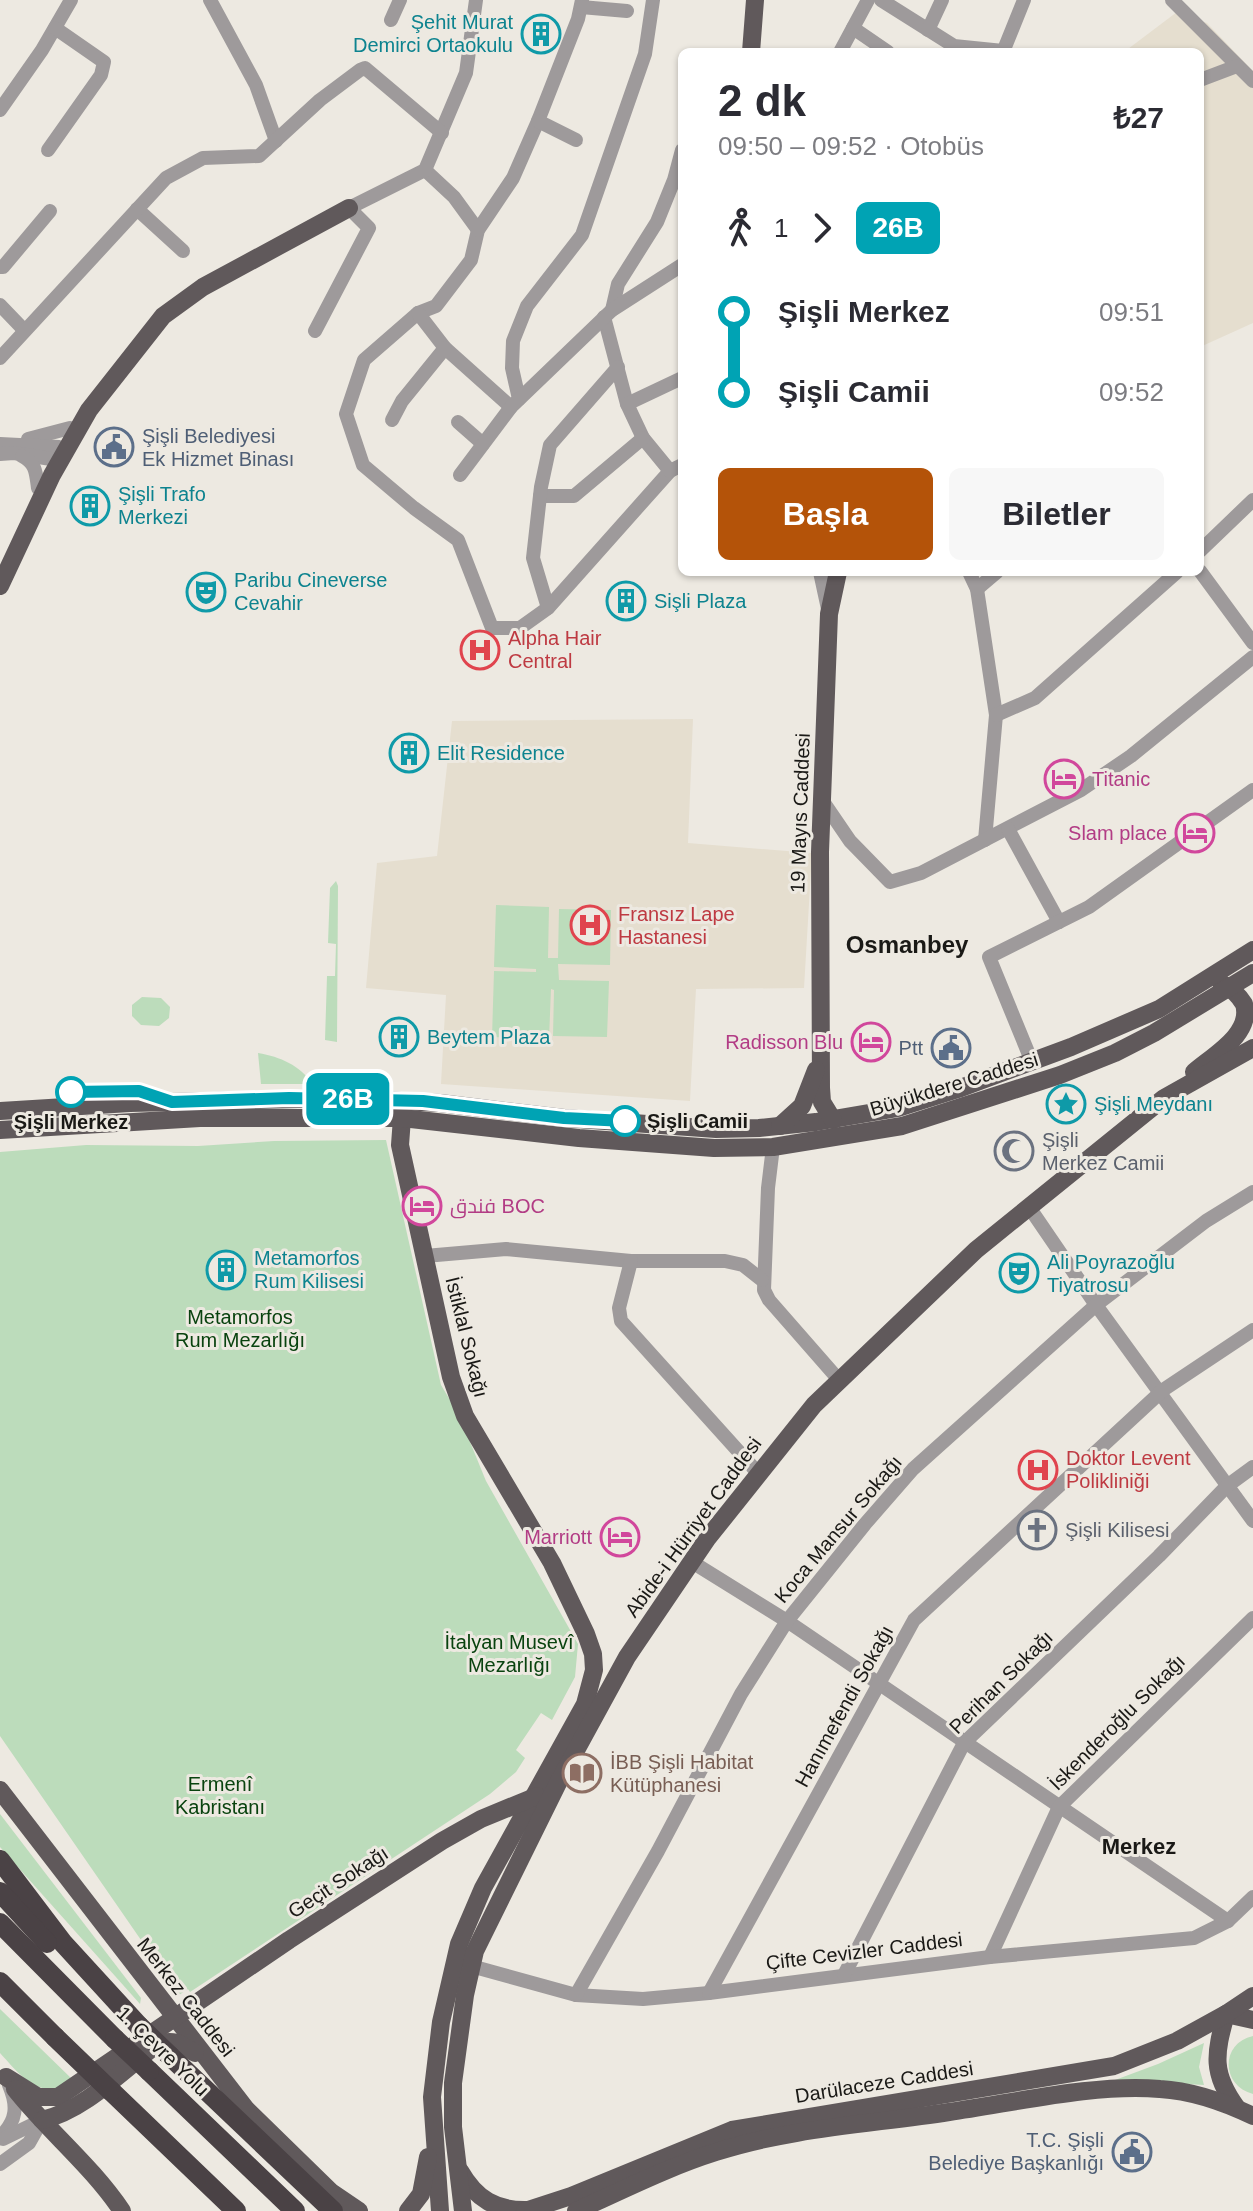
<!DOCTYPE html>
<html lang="tr">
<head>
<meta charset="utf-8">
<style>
  body { margin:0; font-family:Arial,Cairo,sans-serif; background:#f7f7f7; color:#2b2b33; height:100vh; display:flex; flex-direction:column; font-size:30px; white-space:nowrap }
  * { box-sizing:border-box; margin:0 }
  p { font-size:26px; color:#7c7c81 }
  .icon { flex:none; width:44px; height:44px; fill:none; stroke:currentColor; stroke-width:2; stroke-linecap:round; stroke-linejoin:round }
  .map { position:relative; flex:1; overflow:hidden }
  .sheet { position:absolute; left:678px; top:48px; width:526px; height:528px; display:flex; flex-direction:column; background:#fff; border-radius:12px; box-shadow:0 2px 6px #0004 }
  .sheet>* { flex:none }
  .badge { padding:0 16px; border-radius:12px; font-size:28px; line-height:52px }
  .map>.badge { position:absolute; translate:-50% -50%; box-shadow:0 0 0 4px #fff }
  .legs { display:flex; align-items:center; gap:12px; height:88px; padding:0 40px; font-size:26px }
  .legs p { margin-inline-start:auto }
  .head { display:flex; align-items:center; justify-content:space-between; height:136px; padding:0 40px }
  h1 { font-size:44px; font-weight:700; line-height:60px }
  .primary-button { display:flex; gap:16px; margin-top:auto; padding:16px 40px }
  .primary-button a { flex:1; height:92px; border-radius:12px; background:#b45309; color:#fff; font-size:32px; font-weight:700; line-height:92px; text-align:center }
  .primary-button a+a { background:#f7f7f7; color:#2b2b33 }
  ul { padding:0 40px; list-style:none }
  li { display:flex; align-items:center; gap:28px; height:80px; font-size:30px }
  li i { display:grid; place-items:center; width:12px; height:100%; margin:0 10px; background:currentColor }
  li i::after { content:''; width:20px; height:20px; margin:-10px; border:6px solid; border-radius:50%; background:#fff }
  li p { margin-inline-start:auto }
  li:first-child i { background:linear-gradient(#0000 50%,currentColor 0) }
  li:last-child i { background:linear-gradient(currentColor 50%,#0000 0) }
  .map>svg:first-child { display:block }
  .built { fill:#e5decf }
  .green { fill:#bcdcbb }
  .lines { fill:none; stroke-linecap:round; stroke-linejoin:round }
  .minor { stroke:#9e9a9b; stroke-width:14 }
  .major { stroke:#60595b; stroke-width:18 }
  .highway { stroke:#4a4245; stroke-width:20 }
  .highway-bridge { stroke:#4a4245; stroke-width:20 }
  .line-1-casing { stroke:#fff; stroke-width:18 }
  .line-1 { stroke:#00a3b4; stroke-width:12 }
  .stop-1-dot { fill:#fff; stroke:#00a3b4; stroke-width:4 }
  .labels { text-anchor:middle; stroke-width:6; stroke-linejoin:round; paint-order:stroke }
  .culture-label { font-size:20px; fill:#0d838f; stroke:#ede9e1; text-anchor:start }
  .service-label { font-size:20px; fill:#4e5e75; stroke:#ede9e1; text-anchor:end }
  .health-label { font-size:20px; fill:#be3a42; stroke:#ede9e1; text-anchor:start }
  .hotel-label { font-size:20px; fill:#b23c85; stroke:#ede9e1; text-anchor:end }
  .street-label { font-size:20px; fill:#1a1916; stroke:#ede9e1 }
  .stop-label { font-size:20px; font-weight:bold; fill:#1a1916; stroke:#ede9e1; text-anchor:start }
  .worship-label { font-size:20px; fill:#5b616d; stroke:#ede9e1; text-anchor:start }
  .park-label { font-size:20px; fill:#09430f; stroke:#ede9e1 }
  .education-label { font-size:20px; fill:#785e54; stroke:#ede9e1; text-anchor:start }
  .neighbourhood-label { font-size:22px; font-weight:bold; fill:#1a1916; stroke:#ede9e1 }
  .quarter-label { font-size:24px; font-weight:bold; fill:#1a1916; stroke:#ede9e1 }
</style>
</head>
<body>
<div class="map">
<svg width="1253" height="2211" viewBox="0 0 1253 2211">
  <rect width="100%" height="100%" fill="#ede9e1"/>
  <g class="built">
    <path d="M 1177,12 L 1207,23 L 1253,71 L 1253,323 L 1200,347 L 1200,52 L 1124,52 Z"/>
    <path d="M 693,719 L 688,843 L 812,853 L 804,988 L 696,989 L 690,1101 L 441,1084 L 446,995 L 366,988 L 377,863 L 437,856 L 452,721 Z"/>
  </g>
  <g class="green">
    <path d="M 336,881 L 338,886 L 337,1042 L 325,1040 L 327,976 L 335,976 L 336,944 L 328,943 L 330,888 Z"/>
    <path d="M 496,905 L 549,907 L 548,958 L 558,958 L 559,909 L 611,910 L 610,965 L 558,964 L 559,980 L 609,981 L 607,1037 L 553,1036 L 554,990 L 551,989 L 549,1039 L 492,1037 L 494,971 L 536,972 L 536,969 L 494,967 Z"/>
    <path d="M 142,997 L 161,998 L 170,1007 L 169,1018 L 159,1026 L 141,1025 L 132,1016 L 132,1005 Z"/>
    <path d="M 258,1053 C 281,1057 299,1065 313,1084 L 261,1084 Z"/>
    <path d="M 386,1140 L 441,1385 L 459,1415 L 486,1481 L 578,1644 L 575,1677 L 552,1720 L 541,1713 L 516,1750 L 525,1758 L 516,1772 L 490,1794 L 190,1992 L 188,1989 L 179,1995 L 0,1736 L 0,1152 L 86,1145 L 198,1146 L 274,1141 Z"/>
    <path d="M 0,1814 L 141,1998 L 140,2004 L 0,1847 Z"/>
    <path d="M 0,2009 L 73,2080 C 41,2103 21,2076 0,2053 Z"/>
    <path d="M 1253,2036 L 1253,2094 C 1221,2086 1220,2043 1253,2036 Z"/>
    <path d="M 1204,2043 L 1199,2067 L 1204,2085 L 1115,2080 L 1158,2064 Z"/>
  </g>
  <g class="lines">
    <g class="minor">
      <path d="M 210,0 L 256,85 L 276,141"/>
      <path d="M 582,0 L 578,19 L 538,121 L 513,178 L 478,230 L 471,260 L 436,306 L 418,313 L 364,360 L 346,414 L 363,465 L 414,508 L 458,540 L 492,628 L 520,628 L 548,608 L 670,471 L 682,465"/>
      <path d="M 881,0 L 954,46 L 1003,51"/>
      <path d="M 1172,0 L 1253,81"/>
      <path d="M 581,7 L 627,11"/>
      <path d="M 391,20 L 400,0"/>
      <path d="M 853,28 L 888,52"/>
      <path d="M 928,30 L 942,0"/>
      <path d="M 840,52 L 868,0"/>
      <path d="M 1003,52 L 1024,0"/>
      <path d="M 1200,80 L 1237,66"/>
      <path d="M 0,110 L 42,50 L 71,0"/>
      <path d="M 538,121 L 576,140"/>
      <path d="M 48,150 L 101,75 L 104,62 L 55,28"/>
      <path d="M 425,170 L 454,197 L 478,230"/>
      <path d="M 137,209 L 183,251"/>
      <path d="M 0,267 L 3,267 L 50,211"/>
      <path d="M 0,305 L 24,330"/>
      <path d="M 612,310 L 618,284 L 657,222 L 674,180 L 682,150"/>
      <path d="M 418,313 L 445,348 L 511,407"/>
      <path d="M 604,317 L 627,404 L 643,438 L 670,471"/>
      <path d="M 315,331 L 369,228 L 349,208 L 425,170 L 466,73 L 476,0"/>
      <path d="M 0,358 L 166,178 L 203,158 L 259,156 L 320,100 L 360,70 L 365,68 L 442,133"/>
      <path d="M 519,399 L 512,368 L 513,341 L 527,306 L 582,235 L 645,54 L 653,0"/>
      <path d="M 627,404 L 682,378"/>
      <path d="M 392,420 L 402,401 L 445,348"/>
      <path d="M 458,422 L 483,444"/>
      <path d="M 28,439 L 70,428"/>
      <path d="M 0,444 L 59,447"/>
      <path d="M 0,454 L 14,453 L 51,459"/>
      <path d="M 22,456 C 36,463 36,473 38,488"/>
      <path d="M 460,475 L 511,407 L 612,310 L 682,265"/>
      <path d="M 540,496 L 574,496 L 643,438"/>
      <path d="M 1200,551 L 1253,500"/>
      <path d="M 1200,571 L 1253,643"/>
      <path d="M 820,572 L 828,609"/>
      <path d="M 969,572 L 977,589 L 996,715 L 985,840"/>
      <path d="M 977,589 L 997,572"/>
      <path d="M 548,608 L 533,558 L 541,487 L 550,445 L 618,367"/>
      <path d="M 996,715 L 1035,698 L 1177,572"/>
      <path d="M 822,800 L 850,841 L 890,882 L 921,873 L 1081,790 L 1131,756 L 1253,657"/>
      <path d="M 1008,829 L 1059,922"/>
      <path d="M 1032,1062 L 989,957 L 1089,907 L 1253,790"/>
      <path d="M 773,1147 L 768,1188 L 764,1290 L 769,1300 L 839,1380"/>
      <path d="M 1029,1207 L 1096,1305 L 1253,1521"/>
      <path d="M 425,1256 L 506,1249 L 631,1261 L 725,1261 L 743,1265 L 762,1280"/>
      <path d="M 631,1261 L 619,1308 L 621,1321 L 758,1473"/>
      <path d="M 692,1562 L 787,1621 L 1228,1921"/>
      <path d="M 990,1957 L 1059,1807 L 1253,1618"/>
      <path d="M 471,1966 L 576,1995 L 643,1999 L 709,1993 L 990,1957 L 1194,1938 L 1228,1921 L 1253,1897"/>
      <path d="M 844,1975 L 964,1743 L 1159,1556 L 1227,1486 L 1253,1467"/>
      <path d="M 709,1993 L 914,1620 L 1163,1390 L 1253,1330"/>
      <path d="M 576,1995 L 658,1851 L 741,1694 L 787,1621 L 865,1524 L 913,1469 L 1096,1305 L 1206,1221 L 1253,1192"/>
      <path d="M 0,2137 C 17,2121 18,2106 9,2085"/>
      <path d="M 3,2139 L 42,2120"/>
      <path d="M 0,2164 L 29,2143 L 42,2120"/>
    </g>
    <g class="major">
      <path d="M 751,52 L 755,0"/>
      <path d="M 0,586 L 52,475 L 89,410 L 163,316 L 203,287 L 349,208"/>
      <path d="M 1194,1072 C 1212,1056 1253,1034 1244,1004 C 1238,994 1231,988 1221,983"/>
      <path d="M 0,1111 L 130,1103 L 342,1098 L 440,1103 L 564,1118 L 716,1129 L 759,1128 L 816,1122 L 898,1108 L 958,1089 L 1071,1047 L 1159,1009 L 1253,950"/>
      <path d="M 402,1118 L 400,1145 L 451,1377 L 465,1416 L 552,1563 L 586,1634 L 593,1654 L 594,1670 L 585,1704 L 483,1888 L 459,1944 L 441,2022 L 432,2097 L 440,2211"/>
      <path d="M 833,1120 L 822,1102 L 821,1088 L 820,852 L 829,614 L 838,572"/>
      <path d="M 780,1126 L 802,1106 L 816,1070"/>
      <path d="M 0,1130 L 200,1118 L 402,1118 L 579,1138 L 714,1148 L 773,1147 L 902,1126 L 1060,1075 L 1115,1053 L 1154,1033 L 1253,973"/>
      <path d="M 0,1790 L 246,2109 L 331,2192 L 359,2211"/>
      <path d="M 1226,2014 C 1215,2054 1211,2073 1237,2108"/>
      <path d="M 1226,2014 L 1253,2020"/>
      <path d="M 6,2077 L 38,2097 L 58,2097 L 289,1940 L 442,1841 L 481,1819 L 537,1796"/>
      <path d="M 15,2089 C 48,2131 91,2165 122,2211"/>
      <path d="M 42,2120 C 83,2111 122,2071 156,2045 C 173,2038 181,2044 195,2053"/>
      <path d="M 460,2171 C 476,2199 496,2211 528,2210"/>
      <path d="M 408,2211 L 421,2194 L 428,2157"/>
      <path d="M 463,2211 L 453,2127 L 453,2083 L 465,1995 L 475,1951 L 557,1785 L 627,1657 L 707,1539 L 814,1405 L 976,1250 L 1164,1098 L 1253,1048"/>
      <path d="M 525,2211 L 571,2196 L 732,2130 L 1114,2066 L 1177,2041 L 1226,2014 L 1253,1996"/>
      <path d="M 576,2211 C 621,2191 668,2167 716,2152 C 790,2128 872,2124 949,2112 C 1013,2103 1097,2083 1160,2089 C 1193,2091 1224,2102 1253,2116"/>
    </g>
    <g class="highway">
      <path d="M 0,1860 L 63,1943 L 139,2026"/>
      <path d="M 0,1892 L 47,1943"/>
      <path d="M 0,1923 L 115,2039"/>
      <path d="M 0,1982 L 55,2037"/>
      <path d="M 170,2056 L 333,2211"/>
      <path d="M 149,2071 L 295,2211"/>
      <path d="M 111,2091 L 236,2211"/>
    </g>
    <g class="highway-bridge">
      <path d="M 139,2026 L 170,2056"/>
      <path d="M 55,2037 L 111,2091"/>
      <path d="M 115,2039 L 149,2071"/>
    </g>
  </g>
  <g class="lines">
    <g class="line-1-casing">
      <path id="line-1" d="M 71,1092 L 139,1091 L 172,1102 L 289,1098 L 423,1101 L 564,1118 L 625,1121"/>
    </g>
    <use href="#line-1" class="line-1"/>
  </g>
  <defs>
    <g id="building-ring" transform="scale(2)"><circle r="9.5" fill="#ede9e1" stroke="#0f9aa8" stroke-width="1.5"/><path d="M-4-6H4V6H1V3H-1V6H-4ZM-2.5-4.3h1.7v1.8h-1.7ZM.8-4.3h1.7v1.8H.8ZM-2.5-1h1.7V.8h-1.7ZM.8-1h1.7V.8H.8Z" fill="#0f9aa8"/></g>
    <g id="civic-ring" transform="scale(2)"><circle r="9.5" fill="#ede9e1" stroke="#5c6f8a" stroke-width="1.5"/><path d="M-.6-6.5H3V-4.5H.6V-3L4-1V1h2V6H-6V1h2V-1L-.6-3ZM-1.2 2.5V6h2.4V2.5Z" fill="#5c6f8a"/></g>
    <g id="theatre-ring" transform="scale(2)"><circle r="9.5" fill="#ede9e1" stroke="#0f9aa8" stroke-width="1.5"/><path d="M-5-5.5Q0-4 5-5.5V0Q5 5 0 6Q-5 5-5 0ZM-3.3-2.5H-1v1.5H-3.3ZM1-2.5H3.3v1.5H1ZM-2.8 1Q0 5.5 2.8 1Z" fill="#0f9aa8"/></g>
    <g id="hospital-ring" transform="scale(2)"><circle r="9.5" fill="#ede9e1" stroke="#e0444e" stroke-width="1.5"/><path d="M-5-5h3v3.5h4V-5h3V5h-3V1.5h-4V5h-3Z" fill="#e0444e"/></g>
    <g id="hotel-ring" transform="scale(2)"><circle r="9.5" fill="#ede9e1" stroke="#d1479c" stroke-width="1.5"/><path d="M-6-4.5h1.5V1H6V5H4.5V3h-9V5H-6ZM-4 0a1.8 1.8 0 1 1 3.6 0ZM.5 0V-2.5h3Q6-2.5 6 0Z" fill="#d1479c"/></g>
    <g id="sight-ring" transform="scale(2)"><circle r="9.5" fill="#ede9e1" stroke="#0f9aa8" stroke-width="1.5"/><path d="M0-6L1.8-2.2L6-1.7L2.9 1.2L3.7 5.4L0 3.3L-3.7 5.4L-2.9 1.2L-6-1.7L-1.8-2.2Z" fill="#0f9aa8"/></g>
    <g id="mosque-ring" transform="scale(2)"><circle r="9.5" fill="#ede9e1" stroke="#6b7280" stroke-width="1.5"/><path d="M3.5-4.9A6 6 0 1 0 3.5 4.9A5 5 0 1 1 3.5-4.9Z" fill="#6b7280"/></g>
    <g id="church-ring" transform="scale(2)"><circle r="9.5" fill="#ede9e1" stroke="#6b7280" stroke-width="1.5"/><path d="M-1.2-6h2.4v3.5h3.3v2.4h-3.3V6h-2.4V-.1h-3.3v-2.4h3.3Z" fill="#6b7280"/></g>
    <g id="library-ring" transform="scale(2)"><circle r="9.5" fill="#ede9e1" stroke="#8d6e63" stroke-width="1.5"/><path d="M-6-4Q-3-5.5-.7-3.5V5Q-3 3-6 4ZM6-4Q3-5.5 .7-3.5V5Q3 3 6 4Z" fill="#8d6e63"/></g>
  </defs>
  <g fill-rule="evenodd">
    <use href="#building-ring" x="541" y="34"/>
    <use href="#civic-ring" x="114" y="447"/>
    <use href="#building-ring" x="90" y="506"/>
    <use href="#theatre-ring" x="206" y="592"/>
    <use href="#building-ring" x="626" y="601"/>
    <use href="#hospital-ring" x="480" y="650"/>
    <use href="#building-ring" x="409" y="753"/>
    <use href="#hotel-ring" x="1064" y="779"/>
    <use href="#hotel-ring" x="1195" y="833"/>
    <use href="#hospital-ring" x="590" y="925"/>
    <use href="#building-ring" x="399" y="1037"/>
    <use href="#hotel-ring" x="871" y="1042"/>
    <use href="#civic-ring" x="951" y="1048"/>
    <use href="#sight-ring" x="1066" y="1104"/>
    <use href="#mosque-ring" x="1014" y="1151"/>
    <use href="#hotel-ring" x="422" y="1206"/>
    <use href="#building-ring" x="226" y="1270"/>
    <use href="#theatre-ring" x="1019" y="1273"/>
    <use href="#hospital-ring" x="1038" y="1470"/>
    <use href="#church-ring" x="1037" y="1530"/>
    <use href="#hotel-ring" x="620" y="1537"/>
    <use href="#library-ring" x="582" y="1773"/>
    <use href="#civic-ring" x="1132" y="2152"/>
  </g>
  <g class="stop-1-dot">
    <circle cx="71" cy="1092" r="14"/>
    <circle cx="625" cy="1121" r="14"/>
  </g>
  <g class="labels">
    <g class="culture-label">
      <text x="513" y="29" text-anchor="end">Şehit Murat<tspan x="513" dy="23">Demirci Ortaokulu</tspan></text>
      <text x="118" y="501">Şişli Trafo<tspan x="118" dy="23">Merkezi</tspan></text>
      <text x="234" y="587">Paribu Cineverse<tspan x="234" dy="23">Cevahir</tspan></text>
      <text x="654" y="608">Sişli Plaza</text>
      <text x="437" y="760">Elit Residence</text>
      <text x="427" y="1044">Beytem Plaza</text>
      <text x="1094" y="1111">Şişli Meydanı</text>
      <text x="254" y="1265">Metamorfos<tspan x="254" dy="23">Rum Kilisesi</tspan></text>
      <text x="1047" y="1269">Ali Poyrazoğlu<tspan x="1047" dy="23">Tiyatrosu</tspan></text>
    </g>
    <g class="service-label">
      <text x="142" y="443" text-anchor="start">Şişli Belediyesi<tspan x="142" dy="23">Ek Hizmet Binası</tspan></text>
      <text x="923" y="1055">Ptt</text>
      <text x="1104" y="2147">T.C. Şişli<tspan x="1104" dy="23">Belediye Başkanlığı</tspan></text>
    </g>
    <g class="health-label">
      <text x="508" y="645">Alpha Hair<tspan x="508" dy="23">Central</tspan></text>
      <text x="618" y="921">Fransız Lape<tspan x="618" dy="23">Hastanesi</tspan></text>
      <text x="1066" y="1465">Doktor Levent<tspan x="1066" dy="23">Polikliniği</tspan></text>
    </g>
    <g class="hotel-label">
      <text x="1092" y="786" text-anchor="start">Titanic</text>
      <text x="1167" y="840">Slam place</text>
      <text x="843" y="1049">Radisson Blu</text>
      <text x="450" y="1213" text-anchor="start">فندق BOC</text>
      <text x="592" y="1544">Marriott</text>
    </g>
    <g class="street-label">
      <text transform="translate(800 813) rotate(-88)" y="7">19 Mayıs Caddesi</text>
      <text transform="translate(954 1084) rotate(-17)" y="7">Büyükdere Caddesi</text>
      <text transform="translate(467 1337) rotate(76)" y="7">İstiklal Sokağı</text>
      <text transform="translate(693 1527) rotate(-54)" y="7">Abide-i Hürriyet Caddesi</text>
      <text transform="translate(838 1529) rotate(-50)" y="7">Koca Mansur Sokağı</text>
      <text transform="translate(1001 1682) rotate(-45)" y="7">Perihan Sokağı</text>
      <text transform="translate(844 1706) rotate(-61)" y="7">Hanımefendi Sokağı</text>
      <text transform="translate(1117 1722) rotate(-45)" y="7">İskenderoğlu Sokağı</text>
      <text transform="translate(338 1882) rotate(-33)" y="7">Geçit Sokağı</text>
      <text transform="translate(864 1951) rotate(-7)" y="7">Çifte Cevizler Caddesi</text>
      <text transform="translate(186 1997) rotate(52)" y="7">Merkez Caddesi</text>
      <text transform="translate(163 2051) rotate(44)" y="7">1. Çevre Yolu</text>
      <text transform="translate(884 2082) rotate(-9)" y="7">Darülaceze Caddesi</text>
    </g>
    <g class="stop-label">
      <text x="647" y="1128">Şişli Camii</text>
      <text x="71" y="1129" text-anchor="middle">Şişli Merkez</text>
    </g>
    <g class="worship-label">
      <text x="1042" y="1147">Şişli<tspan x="1042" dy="23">Merkez Camii</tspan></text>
      <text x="1065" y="1537">Şişli Kilisesi</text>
    </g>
    <g class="park-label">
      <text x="240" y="1324">Metamorfos<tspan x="240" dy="23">Rum Mezarlığı</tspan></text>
      <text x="509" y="1649">İtalyan Musevî<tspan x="509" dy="23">Mezarlığı</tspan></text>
      <text x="220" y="1791">Ermenî<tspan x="220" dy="23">Kabristanı</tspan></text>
    </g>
    <g class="education-label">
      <text x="610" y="1769">İBB Şişli Habitat<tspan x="610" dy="23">Kütüphanesi</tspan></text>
    </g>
    <g class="neighbourhood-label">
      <text x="1139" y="1854">Merkez</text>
    </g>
    <g class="quarter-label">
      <text x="907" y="953">Osmanbey</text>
    </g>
  </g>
</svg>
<b class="badge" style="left:348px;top:1099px;background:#00a3b4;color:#fff">26B</b>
<section class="sheet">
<div class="head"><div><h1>2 dk</h1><p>09:50 – 09:52 · Otobüs</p></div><b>₺27</b></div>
<div class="legs"><svg class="icon" aria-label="walk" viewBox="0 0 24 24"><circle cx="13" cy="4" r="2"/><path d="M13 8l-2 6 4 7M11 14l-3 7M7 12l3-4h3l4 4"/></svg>1<svg class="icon" aria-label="forward" viewBox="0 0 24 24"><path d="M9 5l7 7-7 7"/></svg><b class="badge" style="background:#00a3b4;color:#fff">26B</b></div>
<ul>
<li><i style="color:#00a3b4"></i><b>Şişli Merkez</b><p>09:51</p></li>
<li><i style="color:#00a3b4"></i><b>Şişli Camii</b><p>09:52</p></li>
</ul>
<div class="primary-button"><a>Başla</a><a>Biletler</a></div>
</section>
</div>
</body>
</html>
